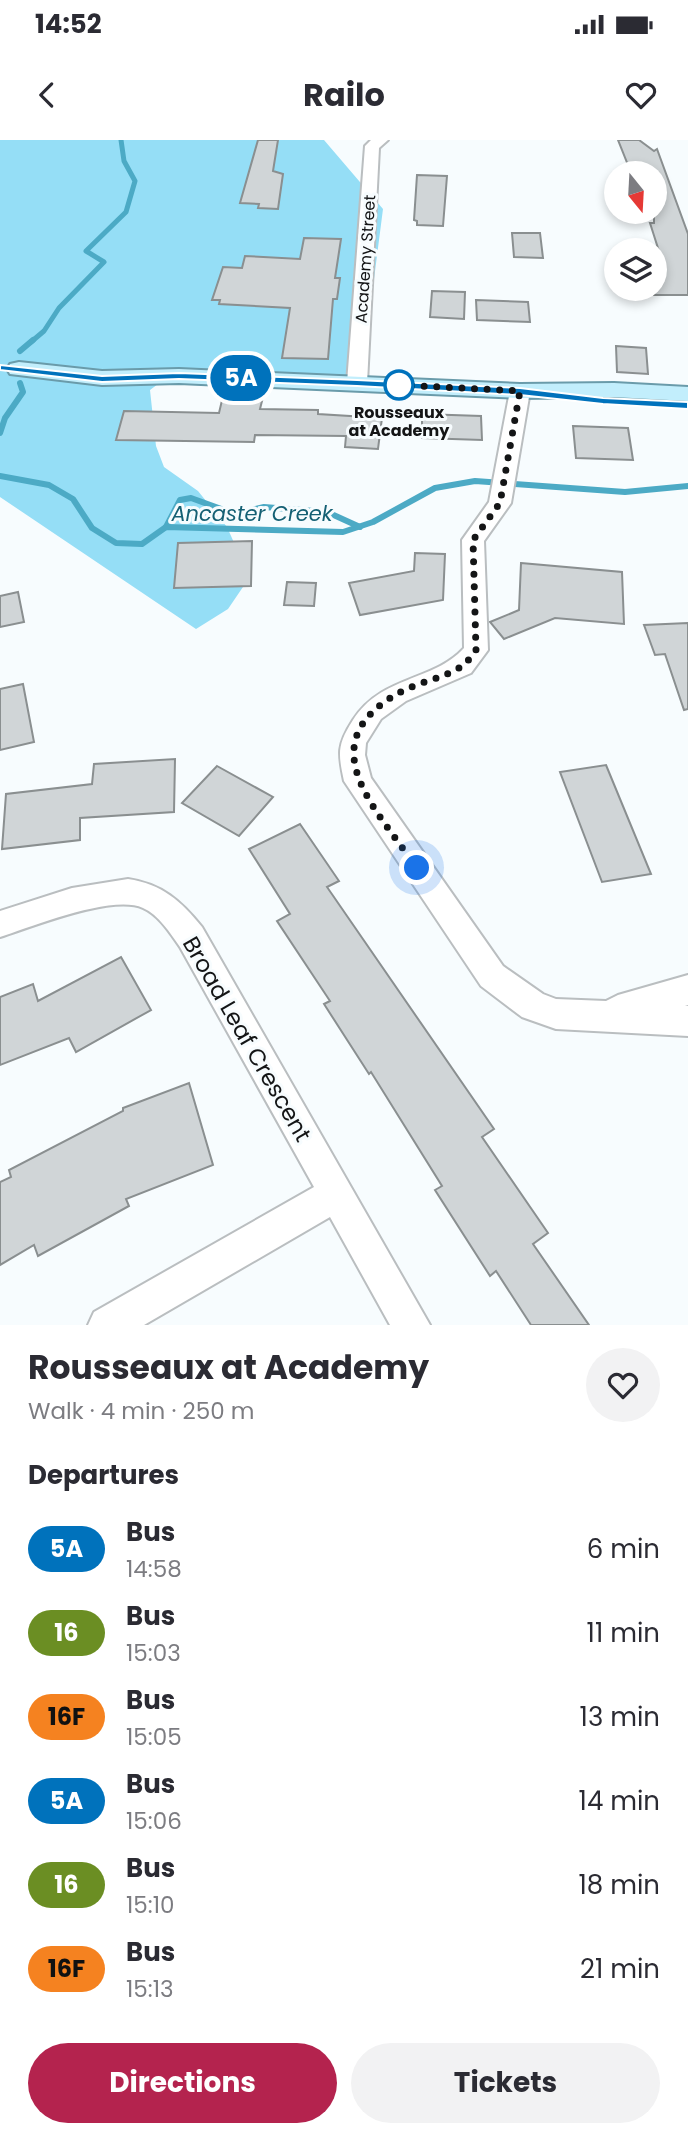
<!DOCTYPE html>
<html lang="en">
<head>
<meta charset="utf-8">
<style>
  body { margin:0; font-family:Poppins,sans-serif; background:#f2f2f3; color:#2b2b33; height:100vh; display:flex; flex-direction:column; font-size:26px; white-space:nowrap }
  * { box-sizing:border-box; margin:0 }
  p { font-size:23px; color:#7c7c81 }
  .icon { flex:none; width:38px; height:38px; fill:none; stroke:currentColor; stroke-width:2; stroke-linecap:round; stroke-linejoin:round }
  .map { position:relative; height:1185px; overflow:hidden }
  .drawer { display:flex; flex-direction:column; background:#fff; flex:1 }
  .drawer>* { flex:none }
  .badge { padding:0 14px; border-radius:23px; font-size:24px; line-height:46px }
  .needle { width:46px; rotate:162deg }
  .controls { position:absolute; left:604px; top:21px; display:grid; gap:14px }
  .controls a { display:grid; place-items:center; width:63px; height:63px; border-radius:50%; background:#fff; box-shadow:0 4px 10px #0003; font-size:35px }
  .you { position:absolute; width:35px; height:35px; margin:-18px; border:5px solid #fff; border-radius:50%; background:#1a73e8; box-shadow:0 0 0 10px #1a73e833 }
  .map>.badge { position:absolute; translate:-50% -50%; box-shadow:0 0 0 4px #fff }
  h2 { padding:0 28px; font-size:26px; line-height:63px }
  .round { display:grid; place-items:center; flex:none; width:74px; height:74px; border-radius:37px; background:#f2f2f3 }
  .summary { display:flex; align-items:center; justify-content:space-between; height:119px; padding:0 28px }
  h1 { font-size:33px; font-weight:700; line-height:52px }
  .action { display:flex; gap:14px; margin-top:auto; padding:14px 28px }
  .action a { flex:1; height:80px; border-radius:42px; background:#b4234e; color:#fff; font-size:28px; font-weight:700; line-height:80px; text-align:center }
  .action a+a { background:#f2f2f3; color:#2b2b33 }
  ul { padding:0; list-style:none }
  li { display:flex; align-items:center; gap:21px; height:84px; padding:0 28px }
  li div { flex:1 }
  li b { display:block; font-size:26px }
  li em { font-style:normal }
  li .badge { min-width:77px; font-weight:700; text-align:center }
  .status { display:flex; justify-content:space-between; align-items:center; height:49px; padding:0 35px; background:#fff; direction:ltr }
  .status svg { height:19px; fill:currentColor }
  header { display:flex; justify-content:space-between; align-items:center; height:91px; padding:0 28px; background:#fff; font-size:32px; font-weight:700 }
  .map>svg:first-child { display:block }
  .green { fill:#95def6 }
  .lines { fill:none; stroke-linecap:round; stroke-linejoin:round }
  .stream-far1 { stroke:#4caac5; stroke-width:5 }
  .stream { stroke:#4caac5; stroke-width:6 }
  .building { fill:#d0d5d7; stroke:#8a8f90; stroke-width:2 }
  .minor-casing { stroke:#babec0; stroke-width:4 }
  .major-casing { stroke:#6a9baa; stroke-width:4 }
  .minor { fill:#fff; fill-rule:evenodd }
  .major { fill:#c2eefc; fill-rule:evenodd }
  .line { fill:#0072bc; stroke:#fff; stroke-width:2 }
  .walk { stroke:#141516; stroke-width:7; stroke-dasharray:0 12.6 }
  .stop-dot { fill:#fff; stroke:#0072bc; stroke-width:3.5 }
  .labels { text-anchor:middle; stroke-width:6; stroke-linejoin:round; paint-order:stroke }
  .far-street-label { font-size:16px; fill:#141516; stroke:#f7fcfe }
  .far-stop-label { font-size:16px; font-weight:bold; fill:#141516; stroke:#f7fcfe }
  .water-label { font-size:21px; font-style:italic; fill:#156074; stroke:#f7fcfe }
  .near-street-label { font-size:23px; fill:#141516; stroke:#f7fcfe }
</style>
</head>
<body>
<div class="status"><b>14:52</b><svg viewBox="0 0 49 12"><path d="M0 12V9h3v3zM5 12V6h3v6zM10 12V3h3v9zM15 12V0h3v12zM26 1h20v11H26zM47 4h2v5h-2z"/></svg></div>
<header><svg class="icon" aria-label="back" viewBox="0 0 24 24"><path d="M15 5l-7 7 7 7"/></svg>Railo<svg class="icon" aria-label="heart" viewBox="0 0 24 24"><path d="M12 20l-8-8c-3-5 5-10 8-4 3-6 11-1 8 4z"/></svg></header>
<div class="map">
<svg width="688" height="1185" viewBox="0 0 688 1185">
  <rect width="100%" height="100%" fill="#f7fcfe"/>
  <path class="green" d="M 0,0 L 324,0 L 383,69 L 360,248 L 162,241 L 150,250 L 156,306 L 164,327 L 198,351 L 227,387 L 244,425 L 245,444 L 228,469 L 196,489 L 0,357 Z"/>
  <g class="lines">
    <path class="stream-far1" d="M 31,202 L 44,191 L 59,168 L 104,122 L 86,111 L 126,72 L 135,41 L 124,21 L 121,0"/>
    <g class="stream">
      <path d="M 20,211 L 33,200"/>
      <path d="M 0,293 L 5,278 L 23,252 L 20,243"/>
      <path d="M 0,336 L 49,345 L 73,359 L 92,388 L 116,403 L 142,404 L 166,387 L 343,392 L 373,382 L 435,348 L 475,341 L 625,352 L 688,346"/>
      <path d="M 166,387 L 180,360 L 191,358 L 235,374 L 264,367 L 327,372 L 360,387"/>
    </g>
  </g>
  <g class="building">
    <path d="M 258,0 L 278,0 L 273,31 L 283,34 L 278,69 L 258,68 L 259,64 L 240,63 Z"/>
    <path d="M 618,0 L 639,0 L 654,11 L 657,9 L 688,94 L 688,155 L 654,155 L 654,127 L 664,127 L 650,83 L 654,83 L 654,30 L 630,30 Z"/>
    <path d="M 417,35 L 447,36 L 443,86 L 417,85 L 417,81 L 414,80 Z"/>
    <path d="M 512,93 L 540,93 L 543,118 L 514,117 Z"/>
    <path d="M 304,98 L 341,99 L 335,138 L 340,138 L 337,159 L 333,159 L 328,219 L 282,218 L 290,168 L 219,164 L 220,160 L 212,160 L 223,127 L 242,128 L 245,116 L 300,119 Z"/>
    <path d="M 432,151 L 465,152 L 464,179 L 430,177 Z"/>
    <path d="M 476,160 L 528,162 L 530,182 L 477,180 Z"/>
    <path d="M 616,206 L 646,208 L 648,234 L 617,232 Z"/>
    <path d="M 223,256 L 263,257 L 260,269 L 318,270 L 318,274 L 382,278 L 378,309 L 345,307 L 346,296 L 255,295 L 254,302 L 116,300 L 124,271 L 219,273 Z"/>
    <path d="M 422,274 L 481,276 L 482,300 L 422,298 Z"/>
    <path d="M 573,286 L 628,288 L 633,320 L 576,318 Z"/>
    <path d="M 252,401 L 251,446 L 174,448 L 178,403 Z"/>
    <path d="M 415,413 L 445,414 L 443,460 L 360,475 L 349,443 L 414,431 Z"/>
    <path d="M 521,423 L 622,432 L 624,484 L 555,478 L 504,499 L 490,482 L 519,470 Z"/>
    <path d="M 287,442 L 316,443 L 314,466 L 284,465 Z"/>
    <path d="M 18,452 L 24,482 L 0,487 L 0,456 Z"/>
    <path d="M 688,483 L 688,569 L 684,570 L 665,514 L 655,515 L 644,485 Z"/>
    <path d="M 23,544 L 34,602 L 0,610 L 0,549 Z"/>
    <path d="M 175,619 L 174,672 L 80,678 L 80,700 L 2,709 L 6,654 L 92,644 L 94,624 Z"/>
    <path d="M 606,625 L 651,734 L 602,742 L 560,632 Z"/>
    <path d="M 217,626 L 273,657 L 239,696 L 182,663 Z"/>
    <path d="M 300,684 L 339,741 L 327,747 L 494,989 L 482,997 L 548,1093 L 533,1104 L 589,1185 L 531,1185 L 496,1131 L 490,1136 L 435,1050 L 442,1046 L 371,932 L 369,934 L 324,864 L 330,861 L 277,781 L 290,774 L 249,709 Z"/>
    <path d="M 121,817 L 151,870 L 76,912 L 69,898 L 0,925 L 0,857 L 33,844 L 38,861 Z"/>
    <path d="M 189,943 L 213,1025 L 126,1059 L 129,1066 L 38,1116 L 34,1105 L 0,1125 L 0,1042 L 11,1037 L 9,1030 L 123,971 L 123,968 Z"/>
  </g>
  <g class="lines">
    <g class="minor-casing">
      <g id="minor">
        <path d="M 371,0 L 388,0 L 379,8 L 367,243 L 357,249 L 347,243 L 365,6 Z"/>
        <path d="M 520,245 L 530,251 L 511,363 L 484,401 L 488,510 L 471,533 L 406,561 L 381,579 L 366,603 L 365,615 L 371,638 L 503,826 L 543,854 L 556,859 L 606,861 L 618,855 L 688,835 L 688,865 L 685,866 L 688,866 L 688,896 L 556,889 L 522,877 L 481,846 L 344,641 C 338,613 337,605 353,580 C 382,535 433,542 464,508 L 462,400 L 489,362 L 510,251 Z"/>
        <path d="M 128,739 C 162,744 181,761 202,787 L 430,1185 L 390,1185 L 330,1077 L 144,1185 L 88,1185 L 94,1172 L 314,1047 L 180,807 C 170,793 159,775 143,768 C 112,754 32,787 0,797 L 0,771 L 72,748 Z"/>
      </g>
    </g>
    <g class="major-casing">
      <path id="major" d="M 19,222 L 102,231 L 179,229 L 520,244 L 614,243 L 688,247 L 688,261 L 614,257 L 520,258 L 179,243 L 102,245 L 10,234 L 7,229 L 10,224 Z"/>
    </g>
    <use href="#minor" class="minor"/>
    <use href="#major" class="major"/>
  </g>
  <path class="line" d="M 0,225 L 102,236 L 179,233 L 357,240 L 520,248 L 603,258 L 688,262 L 688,269 L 603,264 L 520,255 L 357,246 L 179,239 L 102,242 L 0,230 Z"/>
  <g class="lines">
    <path class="walk" d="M 399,245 L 520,251 L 500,363 L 473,400 L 476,510 C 472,515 467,523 462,526 C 443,539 417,542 397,554 C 308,605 378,671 417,728"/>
  </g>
  <circle class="stop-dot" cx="399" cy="245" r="14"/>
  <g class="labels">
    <g class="far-street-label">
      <text transform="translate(365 119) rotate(-86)" y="6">Academy Street</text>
    </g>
    <g class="far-stop-label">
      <text x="399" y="278">Rousseaux<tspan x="399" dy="18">at Academy</tspan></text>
    </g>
    <g class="water-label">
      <text x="252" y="381">Ancaster Creek</text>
    </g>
    <g class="near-street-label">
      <text transform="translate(247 899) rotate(60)" y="8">Broad Leaf Crescent</text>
    </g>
  </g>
</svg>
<div class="controls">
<a><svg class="needle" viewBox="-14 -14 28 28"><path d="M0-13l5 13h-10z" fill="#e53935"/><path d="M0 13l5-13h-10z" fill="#7c7c81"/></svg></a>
<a><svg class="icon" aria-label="layers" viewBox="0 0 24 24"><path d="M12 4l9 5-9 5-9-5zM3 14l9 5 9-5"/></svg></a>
</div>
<div class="you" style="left:417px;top:728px"></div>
<b class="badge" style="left:241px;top:238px;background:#0072bc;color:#fff">5A</b>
</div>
<section class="drawer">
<div class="summary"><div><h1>Rousseaux at Academy</h1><p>Walk · 4 min · 250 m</p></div><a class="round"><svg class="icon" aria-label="heart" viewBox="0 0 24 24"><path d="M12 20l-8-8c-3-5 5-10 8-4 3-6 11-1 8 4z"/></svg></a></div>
<h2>Departures</h2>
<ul>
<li><span class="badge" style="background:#0072bc;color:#fff">5A</span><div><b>Bus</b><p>14:58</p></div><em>6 min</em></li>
<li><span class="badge" style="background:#6b8e23;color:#fff">16</span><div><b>Bus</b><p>15:03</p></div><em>11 min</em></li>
<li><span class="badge" style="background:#f58220;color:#111">16F</span><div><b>Bus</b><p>15:05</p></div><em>13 min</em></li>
<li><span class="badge" style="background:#0072bc;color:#fff">5A</span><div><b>Bus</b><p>15:06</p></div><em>14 min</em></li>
<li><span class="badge" style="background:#6b8e23;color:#fff">16</span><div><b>Bus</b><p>15:10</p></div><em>18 min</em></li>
<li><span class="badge" style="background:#f58220;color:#111">16F</span><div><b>Bus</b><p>15:13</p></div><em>21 min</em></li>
</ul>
<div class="action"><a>Directions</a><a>Tickets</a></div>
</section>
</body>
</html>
